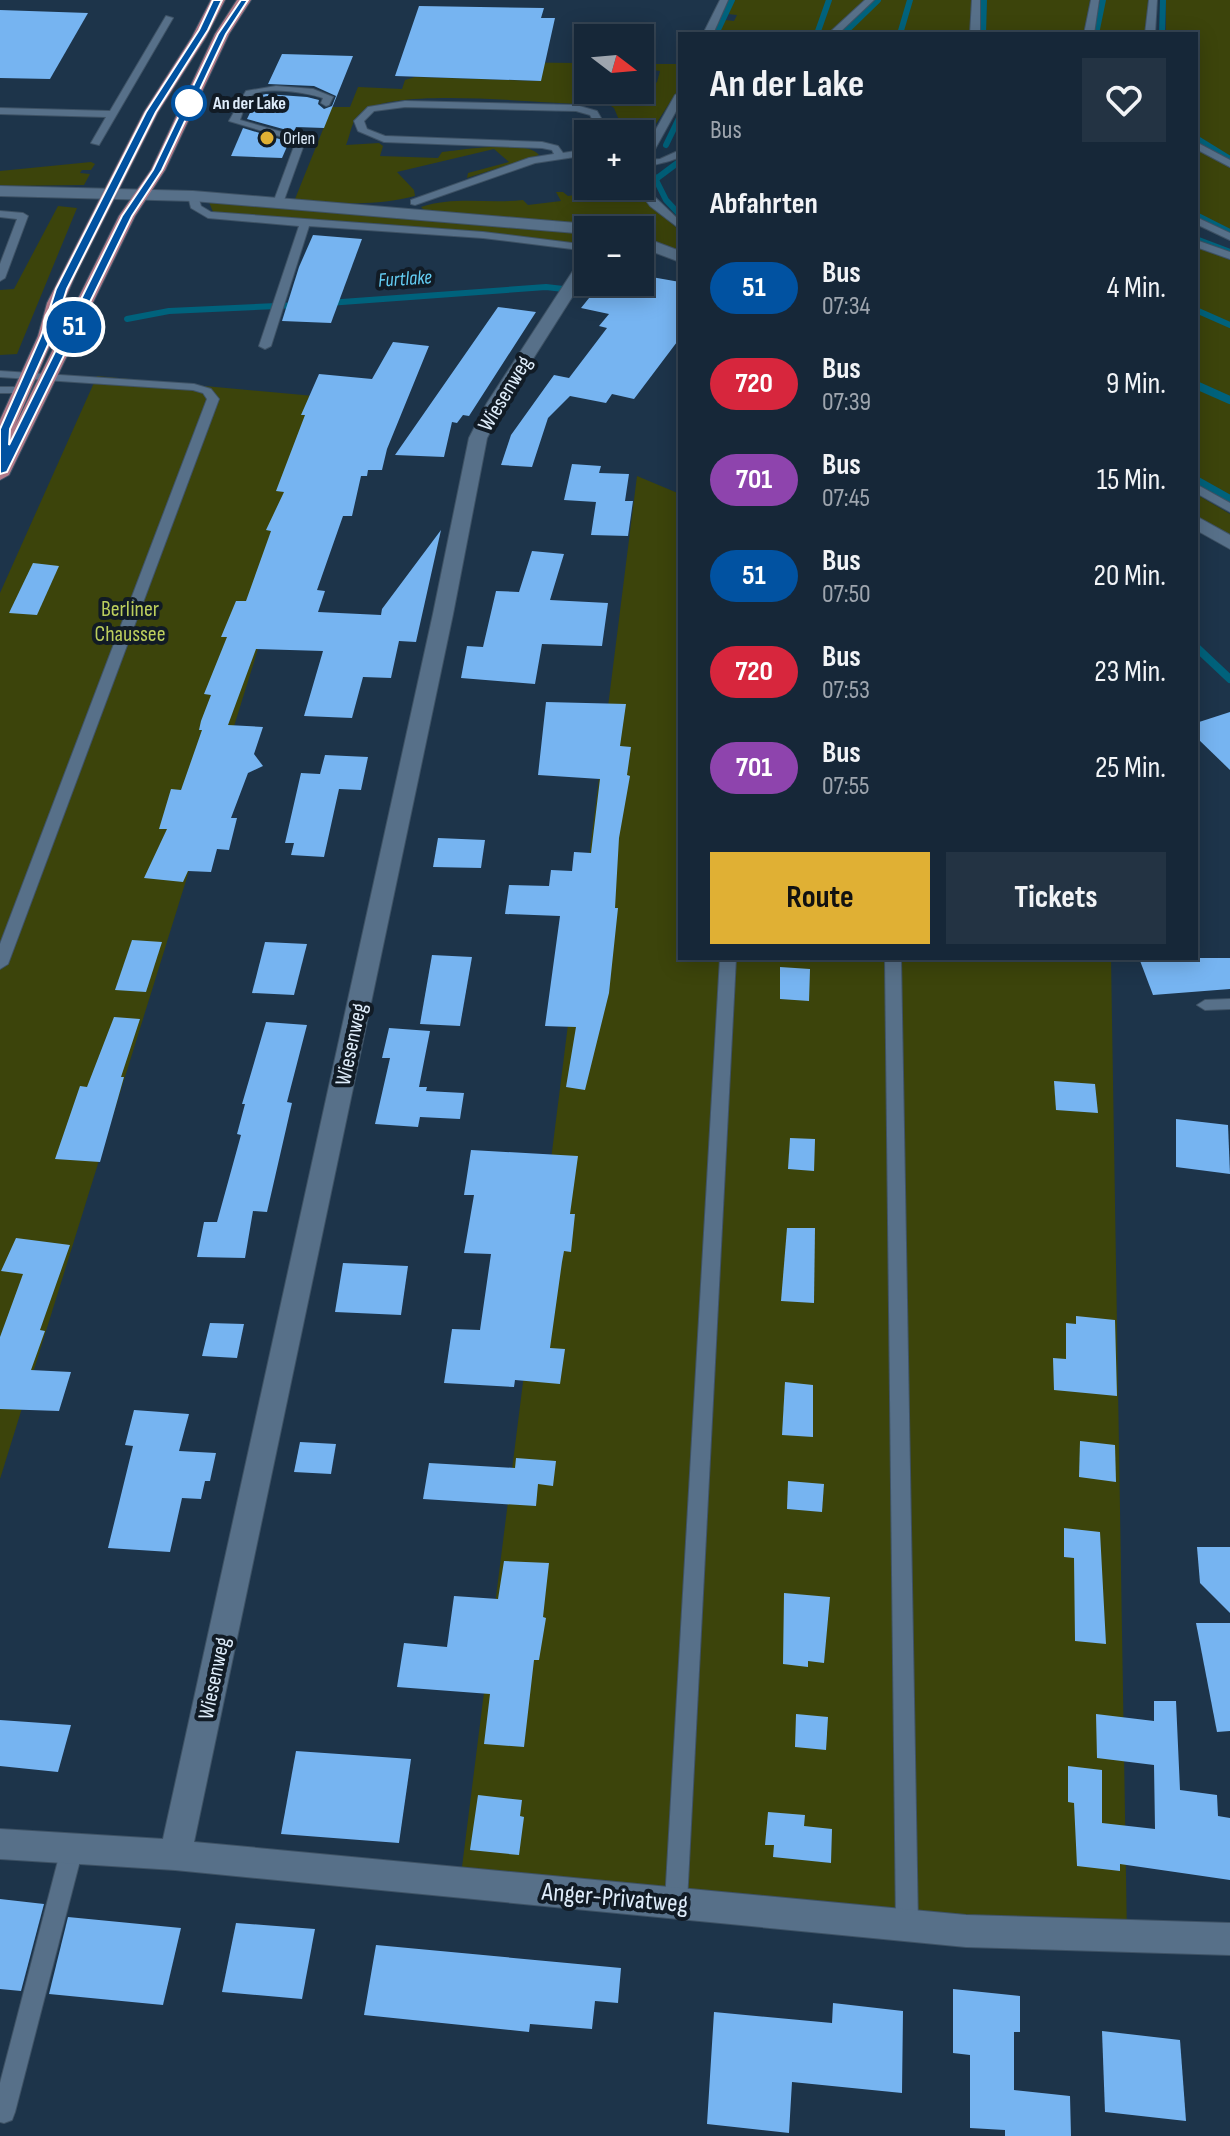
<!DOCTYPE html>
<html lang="de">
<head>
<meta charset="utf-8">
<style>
  body { margin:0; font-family:"Sofia Sans Condensed",sans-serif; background:#233343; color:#f1f3f6; height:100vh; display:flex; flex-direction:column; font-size:30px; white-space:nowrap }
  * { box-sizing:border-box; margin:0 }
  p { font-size:26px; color:#9ea5ae }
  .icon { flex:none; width:44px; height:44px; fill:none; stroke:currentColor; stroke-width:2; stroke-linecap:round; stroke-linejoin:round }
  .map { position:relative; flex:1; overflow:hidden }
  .sheet { position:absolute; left:678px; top:32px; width:520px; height:928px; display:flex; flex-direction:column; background:#162738; border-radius:0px; box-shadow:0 4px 20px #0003,0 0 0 2px #354453 }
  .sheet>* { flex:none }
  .badge { padding:0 16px; border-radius:26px; font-size:28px; line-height:52px }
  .needle { width:52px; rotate:106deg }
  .fabs { position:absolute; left:574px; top:24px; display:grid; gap:16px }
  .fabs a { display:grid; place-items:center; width:80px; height:80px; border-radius:0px; background:#162738; box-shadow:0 4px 20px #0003,0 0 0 2px #354453; font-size:40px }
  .map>.badge { position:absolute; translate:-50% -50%; box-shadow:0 0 0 4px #fff }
  h2 { padding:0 32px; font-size:30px; line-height:72px }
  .round { display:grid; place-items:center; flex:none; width:84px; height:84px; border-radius:0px; background:#233343 }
  .summary { display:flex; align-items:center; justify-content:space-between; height:136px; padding:0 32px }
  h1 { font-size:38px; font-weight:700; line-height:60px }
  .action { display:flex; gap:16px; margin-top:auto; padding:16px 32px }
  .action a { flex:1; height:92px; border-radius:0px; background:#e0b034; color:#111; font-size:32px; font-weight:700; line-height:92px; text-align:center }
  .action a+a { background:#233343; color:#f1f3f6 }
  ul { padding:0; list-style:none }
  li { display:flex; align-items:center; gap:24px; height:96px; padding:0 32px }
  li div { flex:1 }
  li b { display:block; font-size:30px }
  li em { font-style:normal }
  li .badge { min-width:88px; font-weight:700; text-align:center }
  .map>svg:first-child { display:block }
  .green { fill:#3c440b }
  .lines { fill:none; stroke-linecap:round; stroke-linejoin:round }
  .stream-far1 { stroke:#00627c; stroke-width:6 }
  .stream { stroke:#00627c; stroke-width:8 }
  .building { fill:#76b4f1 }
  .lane-casing { stroke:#3e5265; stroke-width:2 }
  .street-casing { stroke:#3e5265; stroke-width:2 }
  .primary-casing { stroke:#3e5265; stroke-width:2 }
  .lane { fill:#577089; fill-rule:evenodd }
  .street { fill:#577089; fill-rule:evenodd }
  .primary { fill:#b27b8a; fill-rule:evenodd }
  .line { fill:#0152a1; stroke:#fff; stroke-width:2 }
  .stop-dot { fill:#fff; stroke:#0152a1; stroke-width:4 }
  .poi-dot { fill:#e0b034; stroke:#111b25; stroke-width:3 }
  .labels { text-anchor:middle; stroke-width:8; stroke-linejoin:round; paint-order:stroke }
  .far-stop-label { font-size:18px; font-weight:bold; fill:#dfedfb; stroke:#111b25; text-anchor:start }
  .far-poi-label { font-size:18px; fill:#dfedfb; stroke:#111b25; text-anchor:start }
  .far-water-label { font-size:20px; font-style:italic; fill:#64cef4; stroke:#111b25 }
  .street-label { font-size:22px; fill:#dfedfb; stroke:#111b25 }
  .park-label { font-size:22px; fill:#bcce5d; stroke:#111b25 }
  .near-street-label { font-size:26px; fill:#dfedfb; stroke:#111b25 }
</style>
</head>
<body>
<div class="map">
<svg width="1230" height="2136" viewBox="0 0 1230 2136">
  <rect width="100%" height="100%" fill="#1d344a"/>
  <g class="green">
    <path d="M 735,0 L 865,0 L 828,34 L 719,34 L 725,20 L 734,21 L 737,15 L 728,14 Z"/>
    <path d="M 880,0 L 972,0 L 970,34 L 845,34 Z"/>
    <path d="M 987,0 L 1090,0 L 1084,34 L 985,34 Z"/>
    <path d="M 1104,0 L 1148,0 L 1146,34 L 1098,34 Z"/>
    <path d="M 1166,0 L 1230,0 L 1230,157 L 1196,135 L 1196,34 L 1166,34 Z"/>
    <path d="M 498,62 L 576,63 L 576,83 L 588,90 L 648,91 L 657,82 L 660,71 L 640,68 L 640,64 L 680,64 L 680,83 L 676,93 L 643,144 L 640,143 L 640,134 L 625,134 L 614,108 L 603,101 L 584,98 L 582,104 C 534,103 395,87 362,112 C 351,120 351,133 346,145 L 379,143 L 383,146 L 380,156 L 438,158 L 442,152 C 461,150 528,139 539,155 L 467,178 L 468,173 L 509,162 L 494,149 L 397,172 L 414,190 L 415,196 C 374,207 337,203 295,199 L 332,107 L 350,107 L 358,87 L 402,89 L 405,80 L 415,77 L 540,81 Z"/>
    <path d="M 1196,148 L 1230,168 L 1230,229 L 1196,213 Z"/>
    <path d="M 91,162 L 95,164 L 91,170 L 82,170 L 80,173 L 90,174 L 84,185 L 0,186 L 0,171 Z"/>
    <path d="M 613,190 L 635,191 L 680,231 L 680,251 L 640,236 L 640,230 L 425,211 L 421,207 C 454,196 489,204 523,200 L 528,205 L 561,201 L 556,192 L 563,192 L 568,196 L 594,192 L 611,195 L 609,192 Z"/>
    <path d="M 209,202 L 580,231 L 588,236 L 588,240 L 576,244 L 385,224 L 225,214 L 213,212 Z"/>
    <path d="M 58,206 L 77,208 L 17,354 L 0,355 L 0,290 L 14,289 Z"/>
    <path d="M 1196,247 L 1230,260 L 1230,495 L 1196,476 Z"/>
    <path d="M 97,376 L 336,398 L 0,1479 L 0,593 Z"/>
    <path d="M 637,476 L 680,494 L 680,958 L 1111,958 L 1127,1937 L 460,1883 Z"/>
    <path d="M 1196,494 L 1230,514 L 1230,539 L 1196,518 Z"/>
  </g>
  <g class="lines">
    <g class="stream-far1">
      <path d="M 716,34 L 732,0"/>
      <path d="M 817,34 L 829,0"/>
      <path d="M 843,34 L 878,0"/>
      <path d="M 900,34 L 910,0"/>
      <path d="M 983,34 L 984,0"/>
      <path d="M 1096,34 L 1103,0"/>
      <path d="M 1162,34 L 1163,0"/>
      <path d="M 1196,138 L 1230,159"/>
      <path d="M 666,145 L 680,116"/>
      <path d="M 654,176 L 666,200 L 680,215"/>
      <path d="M 656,179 L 680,161"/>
      <path d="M 1196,215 L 1230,232"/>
      <path d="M 1196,239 L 1230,252"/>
      <path d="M 328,303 L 546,287 L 607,294"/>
      <path d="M 1196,310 L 1230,325"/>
      <path d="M 127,319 L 169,311 L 300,305"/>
    </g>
    <g class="stream">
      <path d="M 1196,385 L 1230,400"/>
      <path d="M 1196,480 L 1230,499"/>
      <path d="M 1196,647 L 1230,679"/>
    </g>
  </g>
  <g class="building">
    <path d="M 419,6 L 544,8 L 541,18 L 555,18 L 541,81 L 395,76 Z"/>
    <path d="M 0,10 L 88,13 L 50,79 L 0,78 Z"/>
    <path d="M 282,54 L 353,56 L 324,128 L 296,127 L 294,132 L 247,119 L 258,96 L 266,94 L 307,97 L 319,100 L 318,104 L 324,109 L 332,106 L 336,96 L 314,86 L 268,84 Z"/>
    <path d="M 243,128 L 289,142 L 282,158 L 231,156 Z"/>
    <path d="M 313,235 L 362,239 L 331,323 L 282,321 L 299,267 Z"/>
    <path d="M 640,275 L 680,282 L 680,338 L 634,399 L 612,394 L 606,403 L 570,396 L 548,418 L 532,467 L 501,465 L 511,435 L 554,375 L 569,378 L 607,328 L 599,326 L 609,314 L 581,308 L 602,282 L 640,282 Z"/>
    <path d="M 498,307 L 536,312 L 469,416 L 463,415 L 457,423 L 452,422 L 444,457 L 395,455 Z"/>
    <path d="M 393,342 L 429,346 L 387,449 L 382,470 L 368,470 L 367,476 L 361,476 L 352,516 L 343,516 L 317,590 L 325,591 L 318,612 L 381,615 L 382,609 L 441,530 L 416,642 L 399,641 L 391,678 L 363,677 L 352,718 L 304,716 L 323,651 L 256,649 L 228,725 L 263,727 L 254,754 L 263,766 L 248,773 L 231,818 L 237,818 L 229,850 L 217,849 L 211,872 L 188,871 L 183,882 L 144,878 L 167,829 L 159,829 L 171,789 L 181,790 L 202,730 L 199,730 L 201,721 L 211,695 L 204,694 L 227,637 L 221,637 L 236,601 L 246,601 L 271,531 L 266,530 L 284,492 L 276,491 L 305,415 L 301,415 L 319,374 L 372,379 Z"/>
    <path d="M 572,464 L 601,466 L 599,473 L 629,474 L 625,501 L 633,501 L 628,536 L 591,535 L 596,502 L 564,500 Z"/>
    <path d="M 532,551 L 564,554 L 550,600 L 608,603 L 602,646 L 542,644 L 535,684 L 461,678 L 467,646 L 483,647 L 496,591 L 519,592 Z"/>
    <path d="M 33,563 L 59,566 L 37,615 L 9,613 Z"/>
    <path d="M 546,702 L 626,704 L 620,746 L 631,747 L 627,775 L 630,776 L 619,838 L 615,908 L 618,908 L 609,993 L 585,1090 L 566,1087 L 576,1027 L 545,1026 L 560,916 L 505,914 L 509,885 L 549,886 L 551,870 L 572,871 L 574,852 L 591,853 L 600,779 L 538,775 Z"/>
    <path d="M 1230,712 L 1230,770 L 1196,737 L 1196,723 Z"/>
    <path d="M 325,755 L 368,757 L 361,790 L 339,789 L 324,857 L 291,855 L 294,843 L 285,843 L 301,773 L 320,774 Z"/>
    <path d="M 438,838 L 485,840 L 481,868 L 433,867 Z"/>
    <path d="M 132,940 L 162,942 L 146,992 L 115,990 Z"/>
    <path d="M 265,942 L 307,944 L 294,995 L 252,993 Z"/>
    <path d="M 432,955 L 472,957 L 460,1026 L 420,1024 Z"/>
    <path d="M 1139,958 L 1230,958 L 1230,989 L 1153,995 Z"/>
    <path d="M 780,967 L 810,969 L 809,1001 L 780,999 Z"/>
    <path d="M 114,1017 L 140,1019 L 121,1077 L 124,1077 L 100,1162 L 55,1159 L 80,1086 L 87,1087 Z"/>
    <path d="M 266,1022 L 307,1025 L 287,1102 L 292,1103 L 267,1212 L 253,1211 L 245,1258 L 197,1257 L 204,1222 L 217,1222 L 241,1135 L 237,1134 L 245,1104 L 242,1104 Z"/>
    <path d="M 389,1028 L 430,1031 L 419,1087 L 427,1087 L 426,1091 L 464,1093 L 460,1119 L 420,1117 L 418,1127 L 375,1124 L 390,1058 L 382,1058 Z"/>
    <path d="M 1054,1081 L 1095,1084 L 1098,1113 L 1056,1110 Z"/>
    <path d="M 1176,1119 L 1228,1125 L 1230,1174 L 1176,1167 Z"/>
    <path d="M 790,1138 L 815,1139 L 814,1171 L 788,1169 Z"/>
    <path d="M 471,1150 L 578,1156 L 570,1214 L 575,1214 L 571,1252 L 564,1251 L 562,1262 L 550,1348 L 565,1349 L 560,1384 L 515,1380 L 514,1387 L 444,1383 L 452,1329 L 480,1330 L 491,1254 L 464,1253 L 474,1195 L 464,1195 Z"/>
    <path d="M 787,1228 L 815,1228 L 814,1303 L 781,1301 Z"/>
    <path d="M 16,1238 L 70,1245 L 40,1330 L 45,1331 L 31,1370 L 71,1372 L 59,1411 L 0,1409 L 0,1337 L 23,1274 L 1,1271 Z"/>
    <path d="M 343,1263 L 408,1266 L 401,1315 L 335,1312 Z"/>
    <path d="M 1076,1316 L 1115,1320 L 1117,1396 L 1054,1390 L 1053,1358 L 1066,1359 L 1066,1323 L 1076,1324 Z"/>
    <path d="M 210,1323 L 244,1324 L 237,1358 L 202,1356 Z"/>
    <path d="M 785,1382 L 813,1385 L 813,1437 L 782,1435 Z"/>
    <path d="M 134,1410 L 189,1414 L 179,1451 L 216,1453 L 210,1481 L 205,1481 L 201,1499 L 182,1498 L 170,1552 L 108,1548 L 133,1446 L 125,1445 Z"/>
    <path d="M 1080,1441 L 1115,1445 L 1116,1482 L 1079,1477 Z"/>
    <path d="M 300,1442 L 336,1444 L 331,1474 L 294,1472 Z"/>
    <path d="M 516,1458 L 556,1461 L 553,1486 L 538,1484 L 536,1506 L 423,1499 L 429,1463 L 515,1468 Z"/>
    <path d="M 788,1481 L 824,1484 L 822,1512 L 787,1509 Z"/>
    <path d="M 1064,1528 L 1100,1532 L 1106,1644 L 1075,1641 L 1074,1558 L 1064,1557 Z"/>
    <path d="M 1197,1547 L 1230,1547 L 1230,1613 L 1200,1583 Z"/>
    <path d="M 504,1561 L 549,1563 L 543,1617 L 546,1618 L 539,1660 L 534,1660 L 524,1747 L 484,1744 L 490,1694 L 397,1687 L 404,1643 L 447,1647 L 454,1596 L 498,1599 Z"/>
    <path d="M 784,1593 L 830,1597 L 824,1663 L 808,1661 L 808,1667 L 783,1664 Z"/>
    <path d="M 1196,1623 L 1230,1623 L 1230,1731 L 1217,1732 Z"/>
    <path d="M 1154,1701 L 1176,1701 L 1180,1790 L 1217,1795 L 1218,1816 L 1230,1818 L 1230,1880 L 1120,1864 L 1120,1871 L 1077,1866 L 1074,1803 L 1068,1802 L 1068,1766 L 1102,1770 L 1102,1823 L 1155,1829 L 1154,1765 L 1097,1758 L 1096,1714 L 1154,1721 Z"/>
    <path d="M 796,1714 L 828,1717 L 826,1750 L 795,1747 Z"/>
    <path d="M 0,1720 L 71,1725 L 58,1772 L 0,1766 Z"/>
    <path d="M 296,1751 L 411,1759 L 399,1843 L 281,1834 Z"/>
    <path d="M 478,1795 L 522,1800 L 520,1816 L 524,1817 L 519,1855 L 470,1850 Z"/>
    <path d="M 768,1812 L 805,1815 L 804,1826 L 832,1829 L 831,1863 L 773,1857 L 774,1845 L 765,1845 Z"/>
    <path d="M 0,1899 L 44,1904 L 21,1991 L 0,1989 Z"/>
    <path d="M 68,1917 L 181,1928 L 163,2005 L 49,1994 Z"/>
    <path d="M 236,1923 L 315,1929 L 302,1999 L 222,1992 Z"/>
    <path d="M 376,1945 L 621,1968 L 618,2003 L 595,2001 L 592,2029 L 530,2024 L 529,2032 L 364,2015 Z"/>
    <path d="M 953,1989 L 1020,1996 L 1020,2032 L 1014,2032 L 1014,2090 L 1070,2096 L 1071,2136 L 1005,2136 L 1005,2130 L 970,2128 L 970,2055 L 953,2053 Z"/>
    <path d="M 833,2003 L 903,2011 L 902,2093 L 792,2082 L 789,2133 L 707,2124 L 714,2012 L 832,2023 Z"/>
    <path d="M 1102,2031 L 1180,2040 L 1186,2121 L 1105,2112 Z"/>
  </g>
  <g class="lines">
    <g class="lane-casing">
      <g id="lane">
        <path d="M 720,0 L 728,0 L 713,34 L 703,34 Z"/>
        <path d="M 865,0 L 874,0 L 838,34 L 828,34 Z"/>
        <path d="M 972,0 L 980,0 L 980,34 L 970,34 Z"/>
        <path d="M 1091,0 L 1099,0 L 1094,34 L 1084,34 Z"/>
        <path d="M 1149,0 L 1157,0 L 1155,34 L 1145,34 Z"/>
        <path d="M 166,16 L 173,18 L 99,145 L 91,143 L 106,117 L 0,114 L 0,108 L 110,111 Z"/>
        <path d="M 276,86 L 313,89 L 333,97 L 329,105 L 326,106 L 321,103 L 323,98 C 309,93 263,85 251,96 C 245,101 243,112 240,120 L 306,139 L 283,203 L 278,206 L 273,203 L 296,141 L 229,121 L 246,91 Z"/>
        <path d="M 680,92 L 680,104 L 649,160 L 660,159 L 680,150 L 680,157 C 665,164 650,164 640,170 L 640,158 L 675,95 Z"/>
        <path d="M 405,101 L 576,105 L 597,111 L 610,134 L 600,134 L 590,115 L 576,111 L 405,107 L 374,111 L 364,121 L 367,129 L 385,136 L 542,142 L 558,146 L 563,153 L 588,149 L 588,155 L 535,163 L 415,205 L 411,204 L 411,200 L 529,158 L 554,154 L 552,150 L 542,148 L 384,142 L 358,131 L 354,121 L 368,107 Z"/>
        <path d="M 1196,142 L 1230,160 L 1230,167 L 1196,149 Z"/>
        <path d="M 640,183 L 680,221 L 680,229 L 650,206 L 635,186 L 640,186 Z"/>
        <path d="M 193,193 L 198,196 L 201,206 L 211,212 L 483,232 L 588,245 L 588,251 L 483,238 L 309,226 L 271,346 L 265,349 L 259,346 L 299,226 L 208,218 L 191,208 L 188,196 Z"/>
        <path d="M 0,211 L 23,213 L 28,216 L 5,278 L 0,281 L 0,264 L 17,219 L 0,217 Z"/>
        <path d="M 1196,217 L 1230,233 L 1230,240 L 1196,224 Z"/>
        <path d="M 1196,240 L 1230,252 L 1230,259 L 1196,247 Z"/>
        <path d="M 0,371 L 194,384 L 211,389 L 219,399 L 8,964 L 0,969 L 0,944 L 207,399 L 203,393 L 193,390 L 0,377 Z"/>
        <path d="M 0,387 L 21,387 L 27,390 L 21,393 L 0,393 Z"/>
        <path d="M 1196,484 L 1230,503 L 1230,512 L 1196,493 Z"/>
        <path d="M 720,958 L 736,958 L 687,1902 L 684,1909 L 676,1912 L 668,1909 L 665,1902 Z"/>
        <path d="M 885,958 L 901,958 L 918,1926 L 915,1934 L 907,1937 L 899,1934 L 896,1926 Z"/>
        <path d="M 1230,999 L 1230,1009 L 1205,1010 L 1197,1005 L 1205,1000 Z"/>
        <path d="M 72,1839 L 80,1842 L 83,1849 L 15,2112 L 12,2120 L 4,2123 L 0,2122 L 0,2083 L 61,1849 L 64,1842 Z"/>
      </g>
    </g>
    <g class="street-casing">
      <g id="street">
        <path d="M 0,186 L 193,191 L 600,225 L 608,230 L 588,230 L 588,234 L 193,201 L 0,196 Z"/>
        <path d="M 640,236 L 680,251 L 680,262 L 640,247 Z"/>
        <path d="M 588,255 L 588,272 L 505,403 L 487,438 L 453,614 L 194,1842 L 966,1915 L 1230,1923 L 1230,1955 L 966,1947 L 175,1870 L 0,1859 L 0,1829 L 163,1839 L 433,614 L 469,438 L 487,403 L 580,260 Z"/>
        <path d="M 1196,516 L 1230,535 L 1230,549 L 1196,530 Z"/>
      </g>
    </g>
    <g class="primary-casing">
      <path id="primary" d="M 211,0 L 225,0 L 206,37 L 158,112 L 76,274 L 63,303 L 54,336 L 14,428 L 119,216 L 151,170 L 215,34 L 237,0 L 251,0 L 229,34 L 165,170 L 135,216 L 9,475 L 0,480 L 0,420 L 38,336 L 47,303 L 144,112 L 192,37 Z"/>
    </g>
    <use href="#lane" class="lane"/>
    <use href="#street" class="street"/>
    <use href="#primary" class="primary"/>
  </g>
  <path class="line" d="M 213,0 L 222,0 L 208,30 L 156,112 L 67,289 L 52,336 L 10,429 L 9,445 L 122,216 L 153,170 L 218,34 L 241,0 L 248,0 L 226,34 L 162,170 L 132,216 L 7,472 L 0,474 L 0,429 L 41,336 L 56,289 L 146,112 L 199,30 Z"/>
  <circle class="stop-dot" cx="189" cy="103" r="16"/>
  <circle class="poi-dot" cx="267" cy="138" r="8"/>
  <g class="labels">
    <g class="far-stop-label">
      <text x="213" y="109">An der Lake</text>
    </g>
    <g class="far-poi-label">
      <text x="283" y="144">Orlen</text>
    </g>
    <g class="far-water-label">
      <text transform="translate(405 278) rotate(-4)" y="7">Furtlake</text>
    </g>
    <g class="street-label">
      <text transform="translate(504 393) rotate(-59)" y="8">Wiesenweg</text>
      <text transform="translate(350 1044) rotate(-78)" y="8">Wiesenweg</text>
      <text transform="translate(213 1678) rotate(-78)" y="8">Wiesenweg</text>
    </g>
    <g class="park-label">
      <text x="130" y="616">Berliner<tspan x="130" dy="25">Chaussee</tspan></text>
    </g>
    <g class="near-street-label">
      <text transform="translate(615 1897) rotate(5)" y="9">Anger-Privatweg</text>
    </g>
  </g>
</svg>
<div class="fabs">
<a><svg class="needle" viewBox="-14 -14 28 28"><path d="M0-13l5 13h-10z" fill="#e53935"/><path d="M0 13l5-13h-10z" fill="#9ea5ae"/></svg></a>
<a>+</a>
<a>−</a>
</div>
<b class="badge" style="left:74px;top:327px;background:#0152a1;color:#fff">51</b>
<section class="sheet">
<div class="summary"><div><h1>An der Lake</h1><p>Bus</p></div><a class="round"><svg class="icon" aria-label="heart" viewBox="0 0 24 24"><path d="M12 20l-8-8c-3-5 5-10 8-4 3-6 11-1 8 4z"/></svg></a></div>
<h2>Abfahrten</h2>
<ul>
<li><span class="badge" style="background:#0152a1;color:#fff">51</span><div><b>Bus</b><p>07:34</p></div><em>4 Min.</em></li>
<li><span class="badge" style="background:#d7263d;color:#fff">720</span><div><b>Bus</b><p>07:39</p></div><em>9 Min.</em></li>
<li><span class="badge" style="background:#8e44ad;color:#fff">701</span><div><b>Bus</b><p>07:45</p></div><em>15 Min.</em></li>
<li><span class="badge" style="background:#0152a1;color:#fff">51</span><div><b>Bus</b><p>07:50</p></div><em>20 Min.</em></li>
<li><span class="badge" style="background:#d7263d;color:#fff">720</span><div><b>Bus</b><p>07:53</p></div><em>23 Min.</em></li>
<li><span class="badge" style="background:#8e44ad;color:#fff">701</span><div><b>Bus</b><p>07:55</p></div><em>25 Min.</em></li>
</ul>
<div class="action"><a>Route</a><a>Tickets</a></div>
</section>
</div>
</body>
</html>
